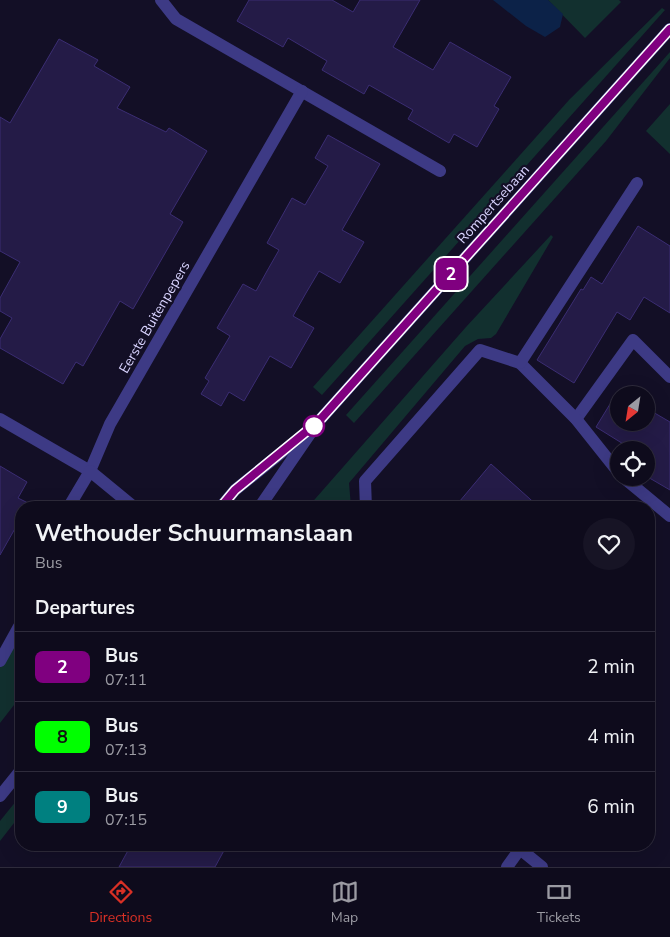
<!DOCTYPE html>
<html lang="en">
<head>
<meta charset="utf-8">
<style>
  body { margin:0; font-family:"Nunito Sans",sans-serif; background:#171425; color:#f1f3f6; height:100vh; display:flex; flex-direction:column; font-size:19px; white-space:nowrap }
  * { box-sizing:border-box; margin:0 }
  p { font-size:16px; color:#9b9ba3 }
  .icon { flex:none; width:28px; height:28px; fill:none; stroke:currentColor; stroke-width:2; stroke-linecap:round; stroke-linejoin:round }
  .map { position:relative; flex:1; overflow:hidden }
  .sheet { position:absolute; left:15px; top:501px; width:640px; height:350px; display:flex; flex-direction:column; background:#0e0b1c; border-radius:20px; box-shadow:0 5px 20px #0002,0 0 0 1px #2e2b3b }
  .sheet>* { flex:none }
  .badge { padding:0 10px; border-radius:8px; font-size:18px; line-height:32px }
  .needle { width:32px; rotate:210deg }
  .controls { position:absolute; left:610px; top:386px; display:grid; gap:10px }
  .controls a { display:grid; place-items:center; width:45px; height:45px; border-radius:50%; background:#0e0b1c; box-shadow:0 5px 20px #0002,0 0 0 1px #2e2b3b; font-size:25px }
  .map>.badge { position:absolute; translate:-50% -50%; box-shadow:0 0 0 2px #fff }
  h2 { padding:0 20px; font-size:19px; line-height:45px }
  .round { display:grid; place-items:center; flex:none; width:52px; height:52px; border-radius:26px; background:#171425 }
  .summary { display:flex; align-items:center; justify-content:space-between; height:85px; padding:0 20px }
  h1 { font-size:24px; font-weight:700; line-height:38px }
  ul { padding:0; list-style:none }
  li { display:flex; align-items:center; gap:15px; height:70px; padding:0 20px; border-top:1px solid #2e2b3b }
  li div { flex:1 }
  li b { display:block; font-size:19px }
  li em { font-style:normal }
  li .badge { min-width:55px; font-weight:700; text-align:center }
  .dock { display:flex; justify-content:space-around; align-items:center; height:70px; border-top:1px solid #2e2b3b; background:#0e0b1c; font-size:14px; color:#9b9ba3 }
  .dock a { display:grid; justify-items:center; gap:2px }
  .dock .selected { color:#d93025 }
  .map>svg:first-child { display:block }
  .green { fill:#12302f }
  .water { fill:#0c2248 }
  .building { fill:#241b47; stroke:#3b2d73 }
  .lines { fill:none; stroke-linecap:round; stroke-linejoin:round }
  .pedestrian { stroke:#3d3a85; stroke-width:12 }
  .minor { stroke:#3d3a85; stroke-width:12 }
  .tertiary { stroke:#3d3a85; stroke-width:12 }
  .line-casing { stroke:#fff; stroke-width:11 }
  .line { stroke:#800080; stroke-width:8 }
  .stop-dot { fill:#fff; stroke:#800080; stroke-width:2.5 }
  .labels { text-anchor:middle; stroke-width:4.5; stroke-linejoin:round; paint-order:stroke }
  .street-label { font-size:14px; fill:#d9d4ff; stroke:#130f26 }
</style>
</head>
<body>
<div class="map">
<svg width="670" height="867" viewBox="0 0 670 867">
  <rect width="100%" height="100%" fill="#130f26"/>
  <g class="green">
    <path d="M 548,0 L 619,0 L 621,2 L 585,38 Z"/>
    <path d="M 662,8 L 665,10 L 322,395 L 313,387 L 569,100 Z"/>
    <path d="M 670,52 L 670,58 L 606,141 L 354,423 L 346,415 Z"/>
    <path d="M 670,104 L 670,154 L 646,131 Z"/>
    <path d="M 551,235 L 553,237 L 496,334 L 491,338 L 478,339 L 465,346 L 349,483 L 351,507 L 308,507 L 466,327 Z"/>
    <path d="M 21,622 L 21,696 L 0,723 L 0,658 Z"/>
    <path d="M 21,795 L 21,814 L 0,841 L 0,821 Z"/>
  </g>
  <path class="water" d="M 493,0 L 548,0 L 563,14 L 560,27 L 545,37 L 526,26 Z"/>
  <g class="building">
    <path d="M 249,0 L 332,0 L 353,12 L 360,0 L 420,0 L 393,47 L 433,70 L 450,42 L 511,77 L 494,106 L 499,109 L 477,147 L 454,134 L 449,143 L 408,119 L 413,110 L 369,85 L 364,94 L 322,70 L 327,61 L 288,38 L 283,47 L 237,21 Z"/>
    <path d="M 59,39 L 98,60 L 94,66 L 130,87 L 117,108 L 166,132 L 169,128 L 207,151 L 170,214 L 183,222 L 133,309 L 120,301 L 83,366 L 76,362 L 63,384 L 0,348 L 0,339 L 12,318 L 0,311 L 0,298 L 20,262 L 0,251 L 0,117 L 10,123 Z"/>
    <path d="M 328,135 L 380,164 L 342,230 L 364,242 L 340,283 L 319,271 L 306,293 L 293,316 L 314,328 L 291,368 L 270,356 L 244,401 L 229,392 L 221,406 L 201,394 L 209,381 L 205,378 L 230,336 L 217,328 L 243,284 L 256,291 L 267,271 L 279,250 L 267,243 L 292,198 L 305,205 L 328,166 L 315,158 Z"/>
    <path d="M 638,226 L 670,246 L 670,313 L 644,297 L 630,320 L 617,312 L 574,383 L 537,360 L 581,289 L 583,290 L 591,277 L 602,284 Z"/>
    <path d="M 618,391 L 625,395 L 619,395 L 619,422 L 646,422 L 646,408 L 670,422 L 670,490 L 646,476 L 646,450 L 633,450 L 596,427 Z"/>
    <path d="M 491,464 L 540,508 L 454,508 Z"/>
    <path d="M 0,466 L 27,482 L 18,498 L 30,504 L 27,508 L 21,508 L 21,518 L 0,555 Z"/>
    <path d="M 131,845 L 227,845 L 215,867 L 119,867 Z"/>
  </g>
  <g class="lines">
    <path class="pedestrian" d="M 576,419 L 633,340 L 670,377"/>
    <g class="minor">
      <path d="M 161,0 L 176,19 L 440,171"/>
      <path d="M 520,363 L 576,419 L 619,473"/>
      <path d="M 0,419 L 90,471 L 110,424 L 302,91"/>
      <path d="M 624,478 L 670,516"/>
      <path d="M 68,508 L 90,471 L 135,508"/>
      <path d="M 366,508 L 365,481 L 480,350 L 520,363 L 637,183"/>
      <path d="M 0,661 L 21,623"/>
      <path d="M 520,849 L 542,867"/>
      <path d="M 507,867 L 520,849 L 515,845"/>
    </g>
    <g class="tertiary">
      <path d="M 220,508 L 235,490 L 307,432"/>
      <path d="M 259,508 L 318,422 L 670,29"/>
      <path d="M 0,796 L 21,770"/>
    </g>
  </g>
  <g class="lines">
    <g class="line-casing">
      <path id="line" d="M 220,508 L 235,490 L 318,422 L 670,29"/>
    </g>
    <use href="#line" class="line"/>
  </g>
  <circle class="stop-dot" cx="314" cy="426" r="10"/>
  <g class="labels">
    <g class="street-label">
      <text transform="translate(493 204) rotate(-48)" y="5">Rompertsebaan</text>
      <text transform="translate(154 317) rotate(-60)" y="5">Eerste Buitenpepers</text>
    </g>
  </g>
</svg>
<div class="controls">
<a><svg class="needle" viewBox="-14 -14 28 28"><path d="M0-13l5 13h-10z" fill="#e53935"/><path d="M0 13l5-13h-10z" fill="#9b9ba3"/></svg></a>
<a><svg class="icon" aria-label="locate" viewBox="0 0 24 24"><circle cx="12" cy="12" r="6"/><path d="M12 2v4M12 18v4M2 12h4M18 12h4"/></svg></a>
</div>
<b class="badge" style="left:451px;top:274px;background:#800080;color:#fff">2</b>
<section class="sheet">
<div class="summary"><div><h1>Wethouder Schuurmanslaan</h1><p>Bus</p></div><a class="round"><svg class="icon" aria-label="heart" viewBox="0 0 24 24"><path d="M12 20l-8-8c-3-5 5-10 8-4 3-6 11-1 8 4z"/></svg></a></div>
<h2>Departures</h2>
<ul>
<li><span class="badge" style="background:#800080;color:#fff">2</span><div><b>Bus</b><p>07:11</p></div><em>2 min</em></li>
<li><span class="badge" style="background:#0f0;color:#111">8</span><div><b>Bus</b><p>07:13</p></div><em>4 min</em></li>
<li><span class="badge" style="background:#008080;color:#fff">9</span><div><b>Bus</b><p>07:15</p></div><em>6 min</em></li>
</ul>
</section>
</div>
<nav class="dock">
<a class="selected"><svg class="icon" aria-label="directions" viewBox="0 0 24 24"><path d="M12 3l9 9-9 9-9-9zM9 14v-3h6M13 9l2 2-2 2"/></svg>Directions</a>
<a><svg class="icon" aria-label="map" viewBox="0 0 24 24"><path d="M3 6l6-2 6 2 6-2v14l-6 2-6-2-6 2zM9 4v14M15 6v14"/></svg>Map</a>
<a><svg class="icon" aria-label="tickets" viewBox="0 0 24 24"><path d="M3 7h18v10H3zM15 7v10"/></svg>Tickets</a>
</nav>
</body>
</html>
